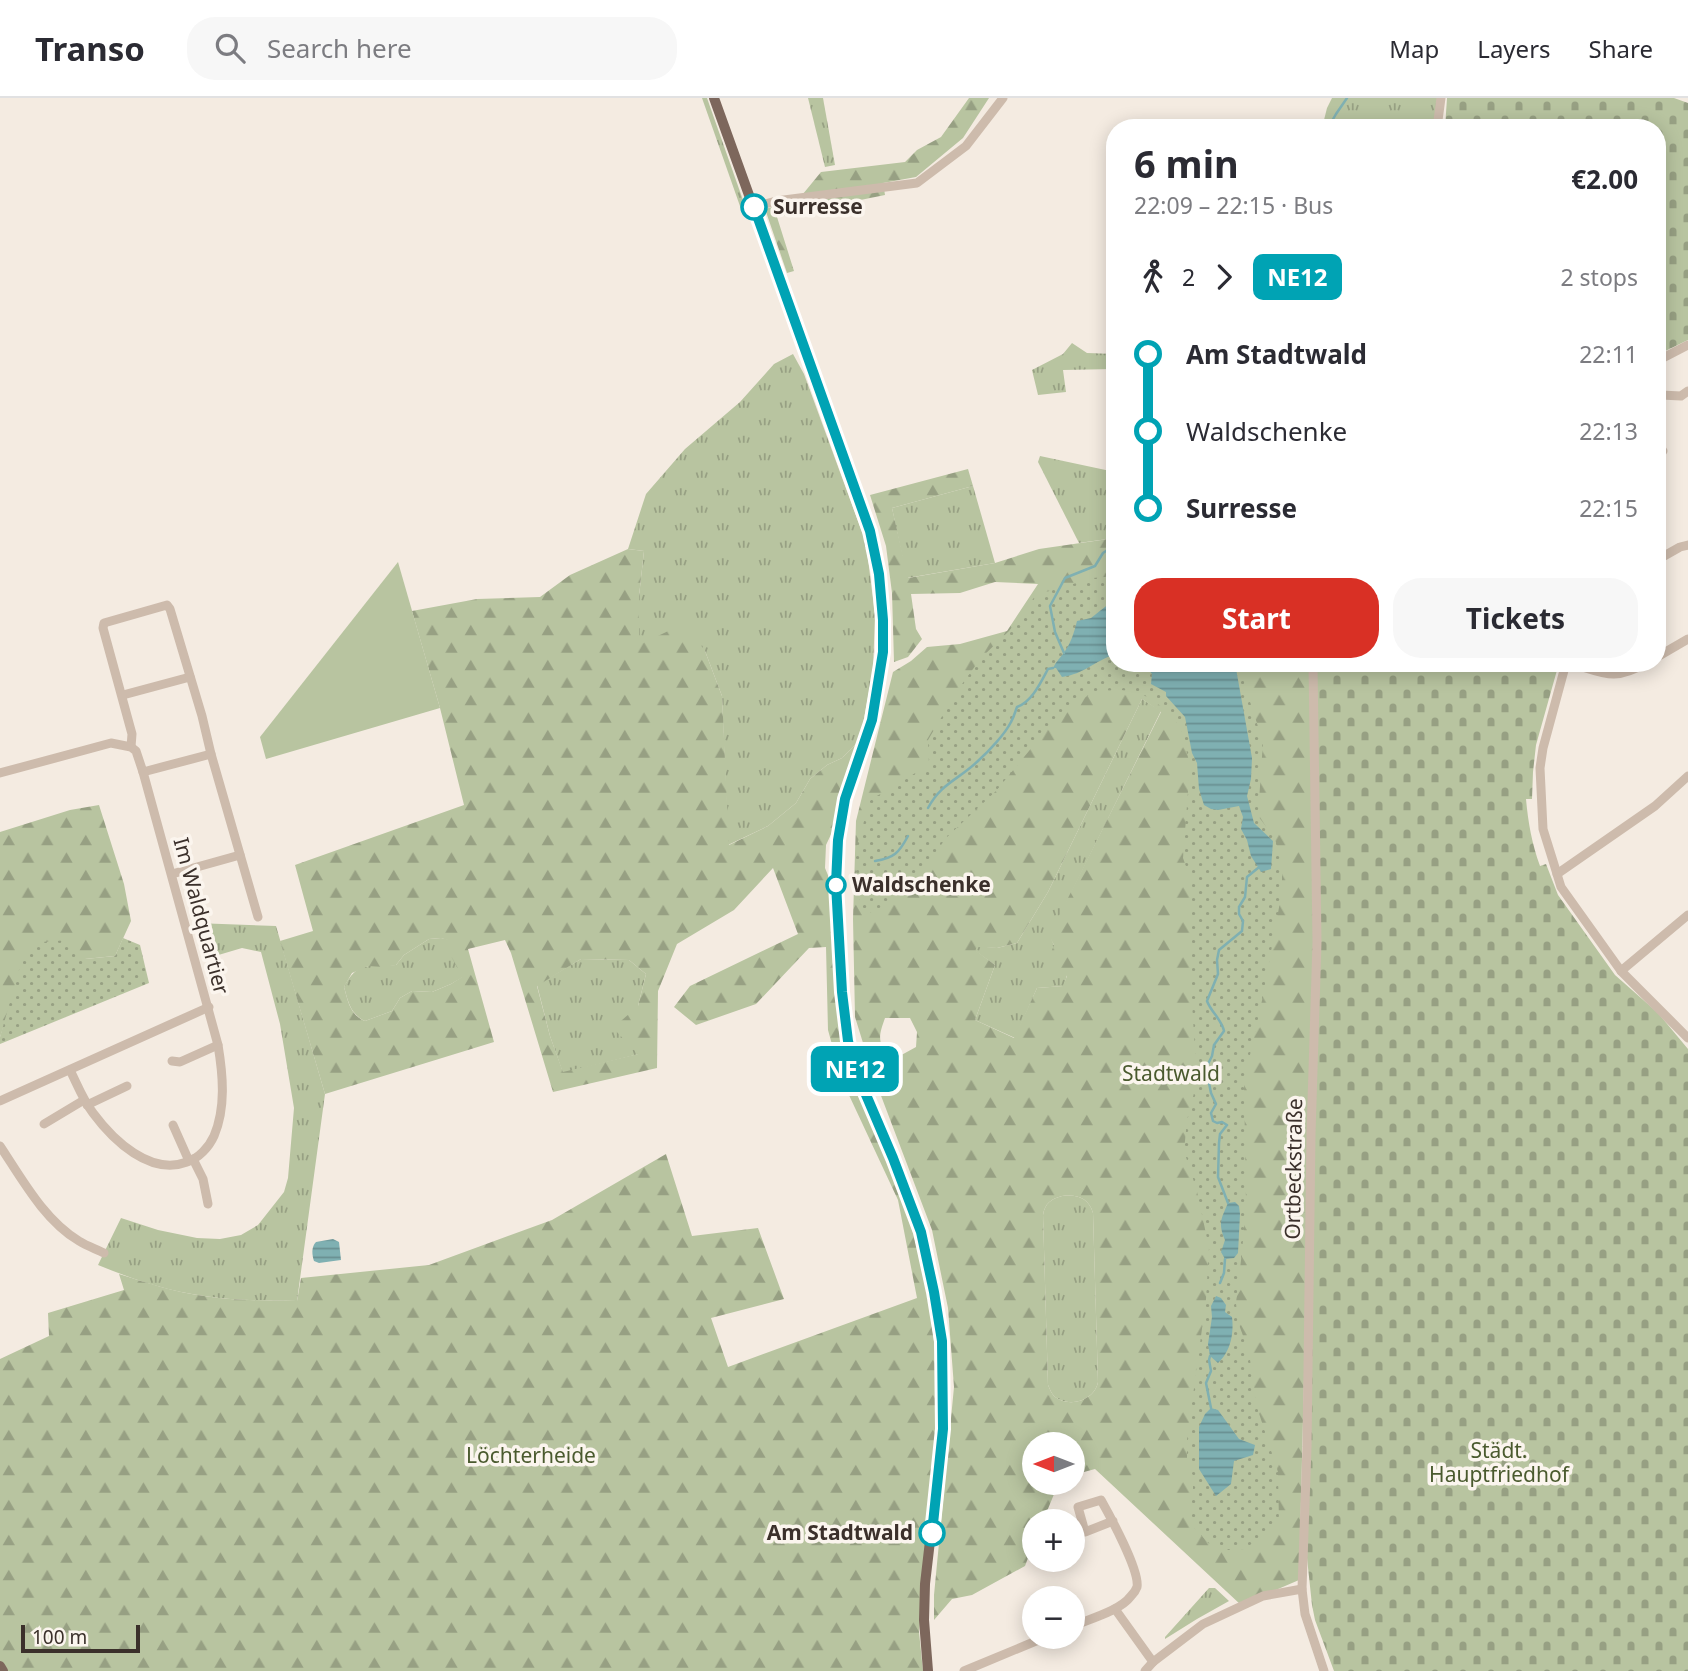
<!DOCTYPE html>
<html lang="en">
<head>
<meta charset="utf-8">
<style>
  body { margin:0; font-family:"Noto Sans",sans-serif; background:#f7f7f7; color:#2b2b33; height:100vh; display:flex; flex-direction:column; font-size:26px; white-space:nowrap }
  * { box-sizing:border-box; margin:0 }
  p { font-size:23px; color:#7c7c81 }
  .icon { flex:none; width:38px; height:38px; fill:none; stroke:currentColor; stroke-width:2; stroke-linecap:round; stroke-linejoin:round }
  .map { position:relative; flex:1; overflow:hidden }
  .panel { position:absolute; left:1106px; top:21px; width:560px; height:553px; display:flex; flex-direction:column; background:#fff; border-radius:28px; box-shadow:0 4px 18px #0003 }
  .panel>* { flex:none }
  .badge { padding:0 14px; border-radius:10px; font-size:24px; line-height:46px }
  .needle { width:46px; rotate:270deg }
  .tools { position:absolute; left:1022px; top:1334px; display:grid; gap:14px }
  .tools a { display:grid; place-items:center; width:63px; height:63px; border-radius:50%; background:#fff; box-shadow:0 4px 18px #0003; font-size:35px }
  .scale { position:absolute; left:21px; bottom:18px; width:119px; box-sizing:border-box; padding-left:7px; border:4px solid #3b302b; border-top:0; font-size:19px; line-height:24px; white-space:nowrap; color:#3b302b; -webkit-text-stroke:5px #fbf5ee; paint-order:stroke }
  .map>.badge { position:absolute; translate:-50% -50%; box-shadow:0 0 0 4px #fff }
  .legs { display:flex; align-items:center; gap:10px; height:77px; padding:0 28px; font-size:23px }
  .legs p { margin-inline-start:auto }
  .head { display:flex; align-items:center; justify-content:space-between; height:119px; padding:0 28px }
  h1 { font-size:38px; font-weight:700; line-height:52px }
  .cta { display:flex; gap:14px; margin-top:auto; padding:14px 28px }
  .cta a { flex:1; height:80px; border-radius:28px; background:#d93025; color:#fff; font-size:28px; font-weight:700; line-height:80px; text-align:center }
  .cta a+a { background:#f7f7f7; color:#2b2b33 }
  ul { padding:0 28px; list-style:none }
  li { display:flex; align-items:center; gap:24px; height:77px; font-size:26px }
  li i { display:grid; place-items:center; width:10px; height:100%; margin:0 9px; background:currentColor }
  li i::after { content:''; width:18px; height:18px; margin:-9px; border:5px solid; border-radius:50%; background:#fff }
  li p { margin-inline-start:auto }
  li:first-child i { background:linear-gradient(#0000 50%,currentColor 0) }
  li:last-child i { background:linear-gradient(currentColor 50%,#0000 0) }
  header { display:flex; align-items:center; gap:42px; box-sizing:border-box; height:98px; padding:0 35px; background:#fff; border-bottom:2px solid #e1e1e2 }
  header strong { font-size:33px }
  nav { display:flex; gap:38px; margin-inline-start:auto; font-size:24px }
  .search { width:490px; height:63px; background:#f7f7f7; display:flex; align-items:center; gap:18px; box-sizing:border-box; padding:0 24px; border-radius:28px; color:#7c7c81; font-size:26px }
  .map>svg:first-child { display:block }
  .grass { fill:url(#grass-tufts) }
  .forest { fill:url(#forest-firs); fill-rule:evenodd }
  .cemetery { fill:url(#cemetery-stones) }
  .park { fill:url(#park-dots) }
  .pitch { fill:#b8c4a0 }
  .water { fill:url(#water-rules) }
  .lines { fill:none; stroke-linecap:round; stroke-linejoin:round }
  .stream { stroke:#7fb0b2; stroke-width:2.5 }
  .minor { stroke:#cdbbac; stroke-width:9 }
  .major { stroke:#7d675c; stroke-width:10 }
  .line-1-casing { stroke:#fff; stroke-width:16 }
  .line-1 { stroke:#00a3b4; stroke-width:10 }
  .stop-1-dot { fill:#fff; stroke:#00a3b4; stroke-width:3.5 }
  .labels { text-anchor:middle; stroke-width:7; stroke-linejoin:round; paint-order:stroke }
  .stop-label { font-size:21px; font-weight:bold; fill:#3b302b; stroke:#fbf5ee; text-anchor:start }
  .street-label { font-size:21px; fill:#3b302b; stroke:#fbf5ee }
  .park-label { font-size:21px; fill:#4a5a2e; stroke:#fbf5ee }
</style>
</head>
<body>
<header>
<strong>Transo</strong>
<div class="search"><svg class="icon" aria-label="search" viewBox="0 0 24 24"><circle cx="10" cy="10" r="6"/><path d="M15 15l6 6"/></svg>Search here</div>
<nav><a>Map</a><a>Layers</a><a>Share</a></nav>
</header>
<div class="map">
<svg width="1688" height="1573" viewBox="0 0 1688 1573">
  <defs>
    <pattern id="grass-tufts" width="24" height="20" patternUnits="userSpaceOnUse" patternTransform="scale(1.75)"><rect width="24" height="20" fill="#b8c4a0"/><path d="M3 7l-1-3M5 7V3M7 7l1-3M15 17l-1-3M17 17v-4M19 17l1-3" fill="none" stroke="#97a083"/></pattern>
    <pattern id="forest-firs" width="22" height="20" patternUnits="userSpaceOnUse" patternTransform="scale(1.75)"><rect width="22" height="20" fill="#b8c4a0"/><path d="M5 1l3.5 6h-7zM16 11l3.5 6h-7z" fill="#97a083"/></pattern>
    <pattern id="cemetery-stones" width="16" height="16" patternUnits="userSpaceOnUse" patternTransform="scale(1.75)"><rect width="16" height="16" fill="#b8c4a0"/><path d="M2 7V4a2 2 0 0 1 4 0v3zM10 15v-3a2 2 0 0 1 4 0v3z" fill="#97a083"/></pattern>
    <pattern id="park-dots" width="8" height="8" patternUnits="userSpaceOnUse" patternTransform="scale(1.75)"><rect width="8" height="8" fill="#b8c4a0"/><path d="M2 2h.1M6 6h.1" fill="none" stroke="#97a083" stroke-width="1.8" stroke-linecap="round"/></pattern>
    <pattern id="water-rules" width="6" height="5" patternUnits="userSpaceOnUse" patternTransform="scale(1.75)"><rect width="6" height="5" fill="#7fb0b2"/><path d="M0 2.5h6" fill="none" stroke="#699091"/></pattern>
  </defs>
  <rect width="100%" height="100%" fill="#f4ebe1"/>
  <g class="grass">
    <path d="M 702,0 L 707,0 L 744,105 L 741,111 Z"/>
    <path d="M 808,0 L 823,0 L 835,67 L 825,69 Z"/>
    <path d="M 1332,0 L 1441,0 L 1437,30 L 1322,30 L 1327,10 Z"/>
    <path d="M 1072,245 L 1087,255 L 1115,256 L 1115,271 L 1063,272 L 1066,294 L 1038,297 L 1032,272 L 1063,256 Z"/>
    <path d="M 793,256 L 804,276 L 866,445 L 875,517 L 873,572 L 860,642 L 842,660 L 827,667 L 810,681 L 796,705 L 768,728 L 728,747 L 722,598 L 705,553 L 639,547 L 639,498 L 644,453 L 628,451 L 646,396 L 685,351 L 740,304 L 774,266 Z"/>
    <path d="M 1040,358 L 1115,374 L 1115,440 L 1079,445 L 1038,364 Z"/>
    <path d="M 973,388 L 995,465 L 907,480 L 892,410 Z"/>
    <path d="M 1142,601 L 1161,613 L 1050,838 L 1067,877 L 1064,888 L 1037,890 L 1015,940 L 975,922 L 995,867 L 974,852 L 976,848 L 997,850 L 1017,845 L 1048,794 Z"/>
    <path d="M 195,825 L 276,828 L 325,996 L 297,1203 C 266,1202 235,1203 204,1198 C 167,1193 132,1181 98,1167 L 121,1120 L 158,1132 L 197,1140 L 220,1141 L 241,1137 L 258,1127 L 284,1094 L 288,1080 L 294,1010 L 280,926 L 261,854 L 242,850 L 205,861 Z"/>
    <path d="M 441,840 L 451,842 L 463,879 L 451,886 L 432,894 L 412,893 L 400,900 L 392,913 L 365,923 C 350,916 348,903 344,889 C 357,863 370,868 396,867 L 404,857 L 429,841 Z"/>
    <path d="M 581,861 L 629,862 L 646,876 L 638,908 L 639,956 L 563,975 L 550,938 L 537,887 Z"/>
    <path d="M 1062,1098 C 1077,1096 1089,1100 1093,1115 L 1098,1284 C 1095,1302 1069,1311 1054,1298 C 1051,1295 1050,1291 1048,1287 L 1043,1117 C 1045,1105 1051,1101 1062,1098 Z"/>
    <path d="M 1209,1490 L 1215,1490 L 1229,1503 L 1197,1521 L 1165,1541 L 1165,1539 Z"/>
  </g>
  <g class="forest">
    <path d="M 969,0 L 989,0 L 963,40 L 916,79 L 883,85 L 885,97 L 777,119 L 794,173 L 787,175 L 765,111 L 798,102 L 821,74 L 905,64 L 917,52 L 941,39 Z"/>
    <path d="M 968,371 L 973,388 L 892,410 L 908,480 L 995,465 L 1039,451 L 1115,440 L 1115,565 L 1143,566 L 1254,725 L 1235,565 L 1310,565 L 1315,841 L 1299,1482 L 1241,1507 L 1095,1371 L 1073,1377 L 1073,1346 L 1034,1346 L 1034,1384 L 1059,1384 L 1043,1423 L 1034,1423 L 1034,1444 L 1025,1468 L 972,1497 L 952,1501 L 934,1522 L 934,1497 L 954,1289 L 948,1210 L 932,1132 L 872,974 L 855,919 L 853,821 L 856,723 L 893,574 L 911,563 L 927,549 L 960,546 L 1007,533 L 1038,486 L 995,484 L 960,495 L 911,496 L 916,531 L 922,541 L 908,559 L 894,564 L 892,495 L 886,448 L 870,397 ZM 1142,601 L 1161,614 L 1049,838 L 1054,847 L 1049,860 L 1067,878 L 1063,888 L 1037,890 L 1014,940 L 975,922 L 995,867 L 975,852 L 977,849 L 997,850 L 1017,845 L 1048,794 ZM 885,920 L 910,920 L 917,934 L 916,949 L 896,960 L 888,958 C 877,943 879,937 885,920 ZM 1062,1098 C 1077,1096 1089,1100 1093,1115 L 1098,1284 C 1095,1302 1069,1311 1054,1298 C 1051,1295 1050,1291 1048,1287 L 1043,1117 C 1045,1105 1051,1101 1062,1098 Z"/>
    <path d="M 628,451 L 644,453 L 639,498 L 639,547 L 685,525 L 705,553 L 722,598 L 729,747 L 768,728 L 796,705 L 810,681 L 827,667 L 842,660 L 860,642 L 845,687 L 835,728 L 826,747 L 825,770 L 832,787 L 839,923 L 848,969 L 839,972 L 828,932 L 826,849 L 809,850 L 756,906 L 696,927 L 674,909 L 690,888 L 798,836 L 773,770 L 734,812 L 677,846 L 658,893 L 657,970 L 553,994 L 511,855 L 505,842 L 468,851 L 494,944 L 325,996 L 280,843 L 313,833 L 295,767 L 464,707 L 440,610 L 412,513 L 477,501 L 540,499 L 570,477 ZM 441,840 L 451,843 L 451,858 L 462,879 L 451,886 L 432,894 L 412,893 L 400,900 L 392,913 L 365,923 C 350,917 348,903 344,889 L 352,875 L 368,868 L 384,869 L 396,867 L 404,857 L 429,841 ZM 581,861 L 629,862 L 646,876 L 638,908 L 613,930 L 638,956 L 563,974 L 550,938 L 537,888 Z"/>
    <path d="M 99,707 L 124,786 L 131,823 L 115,858 L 85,861 L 7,918 L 0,939 L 0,734 L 70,712 Z"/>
    <path d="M 851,975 L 904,1100 L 929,1196 L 938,1283 L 932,1394 L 919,1534 L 923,1573 L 0,1573 L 0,1261 L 49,1238 L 48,1215 L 124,1192 L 119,1176 C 147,1185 175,1194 204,1198 C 235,1203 266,1202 297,1203 L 301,1180 L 429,1167 L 552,1122 L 666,1056 L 692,1138 L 758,1130 L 784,1201 L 711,1220 L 728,1269 L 917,1200 L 898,1102 L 841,980 Z"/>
  </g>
  <g class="cemetery">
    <path d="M 1447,0 L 1674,0 L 1688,5 L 1688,242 L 1657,257 L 1657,30 L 1445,30 Z"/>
    <path d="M 1315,565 L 1559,565 L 1536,647 L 1533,674 L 1532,701 L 1526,701 C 1528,724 1532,746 1540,768 L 1546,766 L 1558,797 L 1615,877 L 1658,915 L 1688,951 L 1688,1573 L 1334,1573 L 1315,1522 L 1312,1507 L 1307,1460 L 1312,1130 Z"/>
  </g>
  <g class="park">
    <path d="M 1115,478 L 1115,565 L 1241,565 L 1245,588 L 1263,644 L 1258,718 L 1274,739 L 1282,761 L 1282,793 L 1263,898 L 1244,984 L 1246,1105 L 1242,1154 L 1236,1205 L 1238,1224 L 1249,1254 L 1256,1306 L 1278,1374 L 1279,1424 L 1256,1443 L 1244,1451 L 1229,1452 L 1212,1449 L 1189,1424 L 1193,1392 L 1193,1378 L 1187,1362 L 1187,1342 L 1206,1201 L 1209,1150 L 1197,1093 L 1184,1053 L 1187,1022 L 1194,995 L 1196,968 L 1192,905 L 1192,813 L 1189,777 L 1183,760 L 1190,667 L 1181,631 L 1170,614 L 1139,594 L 1121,592 L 1094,593 L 1061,617 L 1043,636 L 996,693 L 947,739 L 917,779 L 902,796 L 888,806 L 863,818 L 856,787 L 856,750 L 871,700 C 892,693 909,677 929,667 L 928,642 L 957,593 L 981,560 L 1009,533 L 1036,497 L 1093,480 Z"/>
    <path d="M 123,840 L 140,847 L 149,885 L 0,946 L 0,939 L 21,865 L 42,844 L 68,842 L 85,861 L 115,858 Z"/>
  </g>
  <path class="pitch" d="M 398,464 L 440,610 L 266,661 L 260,639 Z"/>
  <g class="water">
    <path d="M 1115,501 L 1115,556 C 1095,563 1084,576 1062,579 L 1056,570 L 1053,570 C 1056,564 1059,561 1063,556 C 1071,545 1074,535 1077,523 L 1091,520 Z"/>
    <path d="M 1143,565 L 1235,565 L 1252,660 L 1251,681 L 1247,698 L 1254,725 L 1273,743 L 1271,771 L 1261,774 L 1251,758 L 1247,742 L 1241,731 L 1243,719 L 1239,708 L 1218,712 L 1211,711 L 1204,707 L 1199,691 L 1197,665 L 1192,655 L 1185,619 L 1166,598 L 1166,594 L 1151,586 L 1152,576 Z"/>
    <path d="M 1235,1104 L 1239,1108 L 1240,1116 L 1238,1155 L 1234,1160 L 1225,1161 L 1221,1154 L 1225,1142 C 1218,1125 1221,1121 1228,1105 Z"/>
    <path d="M 333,1141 L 339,1144 L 341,1162 L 319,1165 L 314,1163 C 312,1157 311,1149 316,1144 Z"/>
    <path d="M 1216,1198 L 1221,1200 L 1226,1207 L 1225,1214 L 1232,1219 C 1234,1235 1231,1253 1218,1265 L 1210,1258 L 1208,1246 L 1212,1219 L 1211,1208 Z"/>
    <path d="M 1211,1310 L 1218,1312 L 1239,1341 L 1255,1347 L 1253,1357 L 1234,1363 L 1231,1386 L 1216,1398 L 1199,1371 L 1199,1329 L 1205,1316 Z"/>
  </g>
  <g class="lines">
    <g class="stream">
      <path d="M 1328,30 L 1336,16 L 1347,0"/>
      <path d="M 1064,555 L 1055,534 L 1050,508 L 1065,480 L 1095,468 L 1103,455 L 1115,447"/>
      <path d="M 928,710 C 941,685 960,681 979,662 C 989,653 1005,636 1011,624 C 1014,619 1015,614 1017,609 C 1032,604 1041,584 1048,571 L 1053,570"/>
      <path d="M 875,763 C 894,760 899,755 908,738"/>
      <path d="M 1228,1105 L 1218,1079 L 1219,1045 L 1220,1036 L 1227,1027 L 1222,1024 L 1217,1025 L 1213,1023 L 1211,1015 L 1216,1006 L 1211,995 L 1206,970 L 1212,958 L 1214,947 L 1224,933 C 1222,922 1211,914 1207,903 L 1218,876 L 1217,862 L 1219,852 L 1242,833 L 1243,823 L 1239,816 L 1239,809 L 1245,799 L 1247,779 L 1258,770"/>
      <path d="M 1220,1185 L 1224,1175 L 1225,1161"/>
      <path d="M 1210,1258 L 1209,1262 L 1211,1273 L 1206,1285 L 1211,1310"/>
    </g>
    <g class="minor">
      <path d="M 1437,30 L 1441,0"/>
      <path d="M 754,109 L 776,103 L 917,85 L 966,48 L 1003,0"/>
      <path d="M 1657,263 L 1688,247"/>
      <path d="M 1661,305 L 1661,297 L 1681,298 L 1688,293"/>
      <path d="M 1657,353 L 1663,353"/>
      <path d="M 1657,462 L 1680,449 L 1688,447"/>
      <path d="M 1657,559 L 1688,541"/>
      <path d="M 1313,565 L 1317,844 L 1311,1036 L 1307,1349 L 1302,1491 L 1305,1516 L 1324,1573"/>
      <path d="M 1566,565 L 1543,650 L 1540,670 L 1543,731 L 1553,763 L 1561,789 L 1621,873 L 1688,940"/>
      <path d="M 1570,565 C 1604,575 1614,584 1646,565"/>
      <path d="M 123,597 L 190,579"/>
      <path d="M 131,649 L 132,636 L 103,530 L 104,525 L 167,507 L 170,511 L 202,618 L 211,656"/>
      <path d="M 143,674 L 211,656 L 258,819"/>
      <path d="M 0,675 L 111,645 L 131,649 L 136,653 L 143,674 L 218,947 C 223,977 226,1010 214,1038 C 209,1049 199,1060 187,1064 C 150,1078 113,1042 93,1015 C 83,1002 77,986 70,972"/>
      <path d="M 172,776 L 240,757"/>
      <path d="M 1557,776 L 1655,708 L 1688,678"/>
      <path d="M 1621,873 L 1688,817"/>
      <path d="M 172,963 L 180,964 L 218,947"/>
      <path d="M 0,1003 L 209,909"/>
      <path d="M 87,1007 L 127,988"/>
      <path d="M 44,1026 L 84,1002"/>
      <path d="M 173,1027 L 189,1063"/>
      <path d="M 0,1048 C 22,1081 44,1122 79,1143 C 87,1148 96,1151 104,1155"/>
      <path d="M 193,1061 L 203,1081 L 208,1106"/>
      <path d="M 1115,1511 L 1153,1564"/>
      <path d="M 1073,1528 C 1089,1521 1120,1513 1131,1498 C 1134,1495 1136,1492 1137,1489 C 1140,1473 1110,1418 1101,1402 L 1078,1409 L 1085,1434 L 1113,1423"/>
      <path d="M 964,1573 L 1048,1538"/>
      <path d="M 1145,1573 L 1153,1564 L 1203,1526 L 1263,1498 L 1302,1491"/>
    </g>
    <g class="major">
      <path d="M 714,0 L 870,433 L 879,476 L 883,522 L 883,554 L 872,622 L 841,718 L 836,767 L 837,811 L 842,894 L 851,957 L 860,984 L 893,1060 L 921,1134 L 935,1194 L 942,1243 L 943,1331 L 925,1486 L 924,1522 L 928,1573"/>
      <path d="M 0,1568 L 3,1573"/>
    </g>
  </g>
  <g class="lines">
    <g class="line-1-casing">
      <path id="line-1" d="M 754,109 L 870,433 L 879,476 L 883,522 L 883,554 L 872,622 L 845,701 L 838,742 L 836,786 L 842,894 L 848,943 L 855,971 L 893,1060 L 921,1134 L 934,1194 L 942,1243 L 943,1331 L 932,1435"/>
    </g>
    <use href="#line-1" class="line-1"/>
  </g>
  <g class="stop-1-dot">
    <circle cx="754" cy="109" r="12"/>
    <circle cx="836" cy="787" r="9"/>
    <circle cx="932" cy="1435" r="12"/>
  </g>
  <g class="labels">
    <g class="stop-label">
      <text x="773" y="116">Surresse</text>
      <text x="852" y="794">Waldschenke</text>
      <text x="913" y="1442" text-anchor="end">Am Stadtwald</text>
    </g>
    <g class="street-label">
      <text transform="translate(201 818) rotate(75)" y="7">Im Waldquartier</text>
      <text transform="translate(1294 1071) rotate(-89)" y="7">Ortbeckstraße</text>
    </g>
    <g class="park-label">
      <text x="1171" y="983">Stadtwald</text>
      <text x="1499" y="1360">Städt.<tspan x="1499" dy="24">Hauptfriedhof</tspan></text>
      <text x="531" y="1365">Löchterheide</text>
    </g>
  </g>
</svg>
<div class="tools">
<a><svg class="needle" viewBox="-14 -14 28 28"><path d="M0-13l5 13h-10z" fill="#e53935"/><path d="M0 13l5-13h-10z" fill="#7c7c81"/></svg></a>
<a>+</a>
<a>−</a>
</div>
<div class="scale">100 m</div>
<b class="badge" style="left:855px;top:971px;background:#00a3b4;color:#fff">NE12</b>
<section class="panel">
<div class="head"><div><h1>6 min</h1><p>22:09 – 22:15 · Bus</p></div><b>€2.00</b></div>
<div class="legs"><svg class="icon" aria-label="walk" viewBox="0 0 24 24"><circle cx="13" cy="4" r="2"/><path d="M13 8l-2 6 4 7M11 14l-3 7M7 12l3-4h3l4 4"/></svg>2<svg class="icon" aria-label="forward" viewBox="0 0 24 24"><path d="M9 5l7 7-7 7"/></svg><b class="badge" style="background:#00a3b4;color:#fff">NE12</b><p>2 stops</p></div>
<ul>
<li><i style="color:#00a3b4"></i><b>Am Stadtwald</b><p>22:11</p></li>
<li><i style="color:#00a3b4"></i><span>Waldschenke</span><p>22:13</p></li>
<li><i style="color:#00a3b4"></i><b>Surresse</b><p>22:15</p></li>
</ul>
<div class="cta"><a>Start</a><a>Tickets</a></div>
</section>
</div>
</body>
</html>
